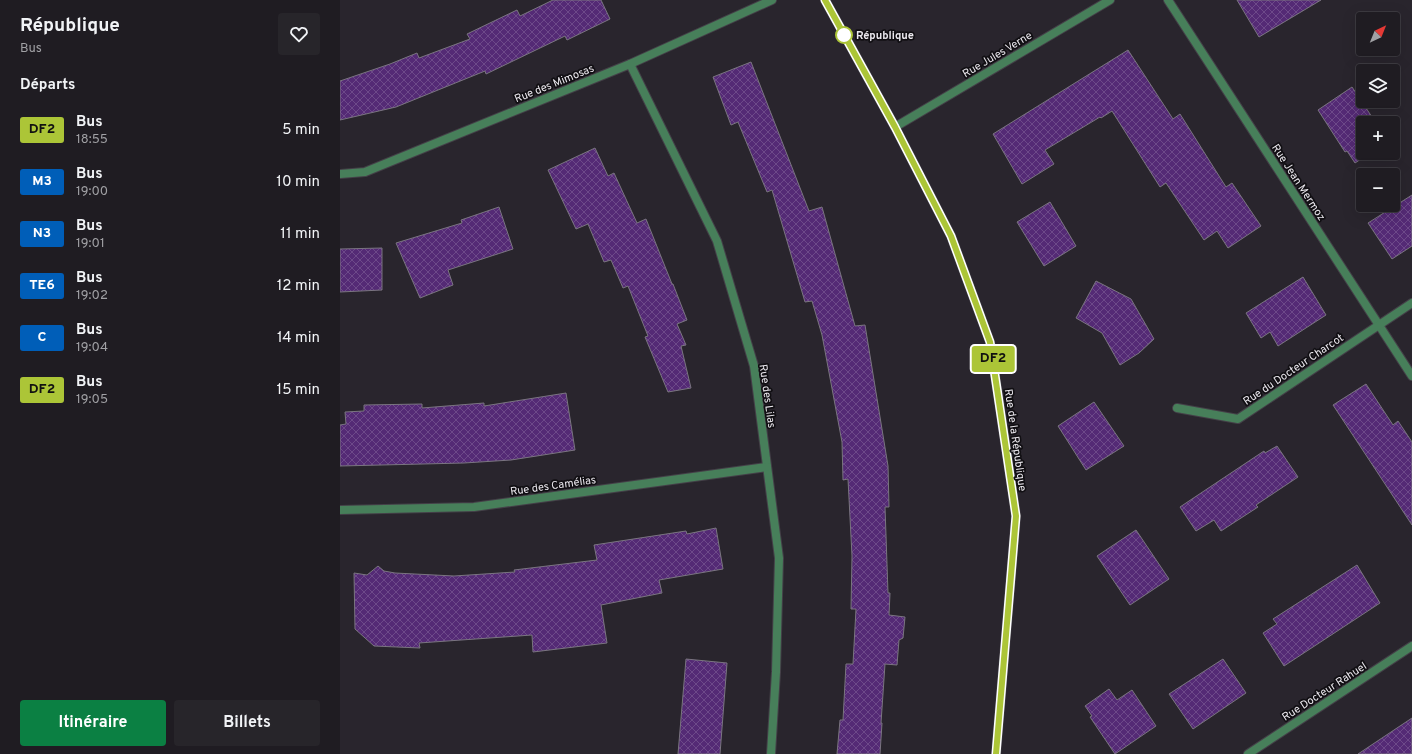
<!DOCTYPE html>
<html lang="fr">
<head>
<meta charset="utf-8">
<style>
  body { margin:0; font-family:Overpass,sans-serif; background:#27252a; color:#f1f3f6; height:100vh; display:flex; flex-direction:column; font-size:15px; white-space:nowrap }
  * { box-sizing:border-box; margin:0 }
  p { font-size:13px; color:#a1a1a5 }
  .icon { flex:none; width:22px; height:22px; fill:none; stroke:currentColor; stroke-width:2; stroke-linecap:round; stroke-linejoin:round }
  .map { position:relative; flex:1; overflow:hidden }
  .sheet { display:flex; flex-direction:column; background:#1f1c22; width:340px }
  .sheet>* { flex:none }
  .badge { padding:0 8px; border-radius:3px; font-size:14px; line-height:26px }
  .needle { width:26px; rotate:43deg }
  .buttons { position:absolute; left:1016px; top:12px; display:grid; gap:8px }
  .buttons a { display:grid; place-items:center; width:44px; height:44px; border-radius:4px; background:#1f1c22; box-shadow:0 4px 16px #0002,0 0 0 1px #3c3a40; font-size:20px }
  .map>.badge { position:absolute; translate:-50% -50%; box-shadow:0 0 0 2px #fff }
  h2 { padding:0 20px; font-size:15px; line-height:36px }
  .round { display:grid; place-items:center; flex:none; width:42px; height:42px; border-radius:4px; background:#27252a }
  .headline { display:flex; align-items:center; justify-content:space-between; height:68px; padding:0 20px }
  h1 { font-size:19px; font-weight:700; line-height:30px }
  .primary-button { display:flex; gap:8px; margin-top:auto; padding:8px 20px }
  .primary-button a { flex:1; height:46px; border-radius:4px; background:#0b8043; color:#fff; font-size:16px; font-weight:700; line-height:46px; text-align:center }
  .primary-button a+a { background:#27252a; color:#f1f3f6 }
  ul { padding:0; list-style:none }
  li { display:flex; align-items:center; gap:12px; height:52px; padding:0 20px }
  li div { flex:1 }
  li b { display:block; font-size:15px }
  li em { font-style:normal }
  li .badge { min-width:44px; font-weight:700; text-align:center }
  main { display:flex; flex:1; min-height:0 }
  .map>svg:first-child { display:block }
  .building { fill:url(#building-cross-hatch); stroke:#7a7580 }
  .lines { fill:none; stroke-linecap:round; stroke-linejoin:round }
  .minor-casing { stroke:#444048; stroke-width:10 }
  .secondary-casing { stroke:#444048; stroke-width:10 }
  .minor { stroke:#477f5a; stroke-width:8 }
  .secondary { stroke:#53b276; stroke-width:8 }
  .line-casing { stroke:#fff; stroke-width:9 }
  .line { stroke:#acc537; stroke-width:6 }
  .stop-dot { fill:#fff; stroke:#acc537; stroke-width:2 }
  .labels { text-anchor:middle; stroke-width:3.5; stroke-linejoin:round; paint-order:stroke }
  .stop-label { font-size:11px; font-weight:bold; fill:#ece9ef; stroke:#110f13; text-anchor:start }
  .street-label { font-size:11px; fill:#ece9ef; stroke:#110f13 }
</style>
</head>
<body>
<main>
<section class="sheet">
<div class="headline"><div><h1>République</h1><p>Bus</p></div><a class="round"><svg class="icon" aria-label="heart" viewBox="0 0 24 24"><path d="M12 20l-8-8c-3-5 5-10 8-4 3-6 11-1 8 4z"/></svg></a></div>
<h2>Départs</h2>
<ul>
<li><span class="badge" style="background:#acc537;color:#111">DF2</span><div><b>Bus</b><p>18:55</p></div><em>5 min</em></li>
<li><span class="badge" style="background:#005eb8;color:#fff">M3</span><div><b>Bus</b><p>19:00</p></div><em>10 min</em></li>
<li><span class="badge" style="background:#005eb8;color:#fff">N3</span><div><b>Bus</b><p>19:01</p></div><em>11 min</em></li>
<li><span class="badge" style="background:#005eb8;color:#fff">TE6</span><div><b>Bus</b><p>19:02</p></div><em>12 min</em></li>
<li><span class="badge" style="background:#005eb8;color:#fff">C</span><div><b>Bus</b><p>19:04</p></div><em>14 min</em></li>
<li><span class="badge" style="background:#acc537;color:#111">DF2</span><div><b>Bus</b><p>19:05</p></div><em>15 min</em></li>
</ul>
<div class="primary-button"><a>Itinéraire</a><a>Billets</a></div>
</section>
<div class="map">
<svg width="1072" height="754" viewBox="0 0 1072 754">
  <defs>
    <pattern id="building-cross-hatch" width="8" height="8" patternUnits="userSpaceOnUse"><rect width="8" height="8" fill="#542a75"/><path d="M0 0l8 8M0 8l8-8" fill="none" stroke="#6d4989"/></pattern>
  </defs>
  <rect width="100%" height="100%" fill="#29252d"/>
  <g class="building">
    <path d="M 213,0 L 261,0 L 270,19 L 227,40 L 225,36 L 146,74 L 145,71 L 56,107 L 0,120 L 0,81 L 50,64 L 77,53 L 79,58 L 130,39 L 127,34 L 177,10 L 180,16 Z"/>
    <path d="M 897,0 L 981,0 L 919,37 Z"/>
    <path d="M 788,50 L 833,119 L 840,114 L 886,187 L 892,183 L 921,226 L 888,248 L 877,231 L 864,240 L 826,183 L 820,187 L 772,111 L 761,118 L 760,117 L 705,150 L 714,164 L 682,184 L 653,134 Z"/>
    <path d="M 411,62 L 469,211 L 482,207 L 515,326 L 525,325 L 548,466 L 549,507 L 545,507 L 548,593 L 550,593 L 549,615 L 565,617 L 563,638 L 559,640 L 557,665 L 545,664 L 541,723 L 542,723 L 540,754 L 497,754 L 500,720 L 503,720 L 506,664 L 513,664 L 516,609 L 511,609 L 512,556 L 508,479 L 503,480 L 502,442 L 482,335 L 472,301 L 465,302 L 432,190 L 427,192 L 398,122 L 391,125 L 373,77 Z"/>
    <path d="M 1012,87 L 1036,123 L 1023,123 L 1023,153 L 1030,153 L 1015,163 L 1007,151 L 1005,152 L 978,110 Z"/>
    <path d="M 255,148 L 268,176 L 274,173 L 297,223 L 306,219 L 332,284 L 333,284 L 347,320 L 337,324 L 346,345 L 341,346 L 351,388 L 328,392 L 305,337 L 308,336 L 288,286 L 283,288 L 271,260 L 264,262 L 248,224 L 236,229 L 208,170 Z"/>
    <path d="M 1072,195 L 1072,246 L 1052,259 L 1028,223 Z"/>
    <path d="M 710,202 L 736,246 L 704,266 L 677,222 Z"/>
    <path d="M 159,207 L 173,249 L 108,270 L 113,285 L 80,298 L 56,243 L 122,223 L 121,220 Z"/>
    <path d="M 42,248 L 42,290 L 0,292 L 0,249 Z"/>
    <path d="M 963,277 L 986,315 L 938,346 L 930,332 L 921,338 L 906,313 Z"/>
    <path d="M 756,281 L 791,299 L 814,339 L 799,353 L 780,365 L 762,333 L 736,318 Z"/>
    <path d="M 1026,384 L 1053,425 L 1058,421 L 1072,442 L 1072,525 L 993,405 Z"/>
    <path d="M 226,393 L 235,450 L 171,460 L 124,463 L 0,466 L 0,425 L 6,424 L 5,412 L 24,411 L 24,405 L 82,404 L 82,408 L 144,403 L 144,406 Z"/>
    <path d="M 754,402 L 784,446 L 746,470 L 718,426 Z"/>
    <path d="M 937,446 L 958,477 L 916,505 L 918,507 L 881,531 L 874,520 L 856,531 L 840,507 L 924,451 L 925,453 Z"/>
    <path d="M 376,528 L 383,569 L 319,580 L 322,593 L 261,605 L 267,643 L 193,652 L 192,635 L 79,643 L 80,648 L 34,646 L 15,629 L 14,573 L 27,575 L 38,566 L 44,571 L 55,573 L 114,576 L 175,572 L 174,570 L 257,560 L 254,545 L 346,531 L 347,534 Z"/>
    <path d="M 796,530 L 829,579 L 790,605 L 757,556 Z"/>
    <path d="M 1017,565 L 1040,603 L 944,666 L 923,633 L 937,624 L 933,619 Z"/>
    <path d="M 346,659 L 387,663 L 380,754 L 338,754 Z"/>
    <path d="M 883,659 L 906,693 L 853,729 L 829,694 Z"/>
    <path d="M 769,689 L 777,700 L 792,690 L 816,726 L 775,754 L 750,717 L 752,716 L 745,706 Z"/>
    <path d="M 1072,718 L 1072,754 L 1018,754 Z"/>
  </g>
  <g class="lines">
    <g class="minor-casing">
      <g id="minor">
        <path d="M 828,0 L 1072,376"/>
        <path d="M 290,64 L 377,241 L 414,366 L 439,558 L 436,672 L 431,754"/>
        <path d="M 555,127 L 770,0"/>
        <path d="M 0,174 L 25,172 L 290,64 L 432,0"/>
        <path d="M 837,408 L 898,419 L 1072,303"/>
        <path d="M 0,510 L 134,507 L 427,467"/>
        <path d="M 908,754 L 1072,646"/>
      </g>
    </g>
    <g class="secondary-casing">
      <path id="secondary" d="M 485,0 L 555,127 L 611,236 L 650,342 L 676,516 L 656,754"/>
    </g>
    <use href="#minor" class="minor"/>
    <use href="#secondary" class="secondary"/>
  </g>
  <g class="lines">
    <g class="line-casing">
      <path id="line" d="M 485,0 L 555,127 L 611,236 L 650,342 L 676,516 L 656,754"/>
    </g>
    <use href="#line" class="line"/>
  </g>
  <circle class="stop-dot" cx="504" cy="35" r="8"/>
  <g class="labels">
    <g class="stop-label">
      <text x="516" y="39">République</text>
    </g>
    <g class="street-label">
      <text transform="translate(657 54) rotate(-31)" y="4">Rue Jules Verne</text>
      <text transform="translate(214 83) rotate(-22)" y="4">Rue des Mimosas</text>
      <text transform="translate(959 182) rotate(57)" y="4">Rue Jean Mermoz</text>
      <text transform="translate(953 369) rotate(-34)" y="4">Rue du Docteur Charcot</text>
      <text transform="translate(428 396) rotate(82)" y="4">Rue des Lilas</text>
      <text transform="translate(676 440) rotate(82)" y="4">Rue de la République</text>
      <text transform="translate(213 485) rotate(-8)" y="4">Rue des Camélias</text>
      <text transform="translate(984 691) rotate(-33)" y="4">Rue Docteur Rahuel</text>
    </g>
  </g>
</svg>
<div class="buttons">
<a><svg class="needle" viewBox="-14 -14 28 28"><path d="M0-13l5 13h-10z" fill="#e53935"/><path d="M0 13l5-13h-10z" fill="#a1a1a5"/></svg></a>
<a><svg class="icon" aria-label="layers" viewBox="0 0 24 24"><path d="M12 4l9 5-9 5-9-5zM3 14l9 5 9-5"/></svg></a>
<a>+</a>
<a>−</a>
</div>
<b class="badge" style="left:653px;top:359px;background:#acc537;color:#111">DF2</b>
</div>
</main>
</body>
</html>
